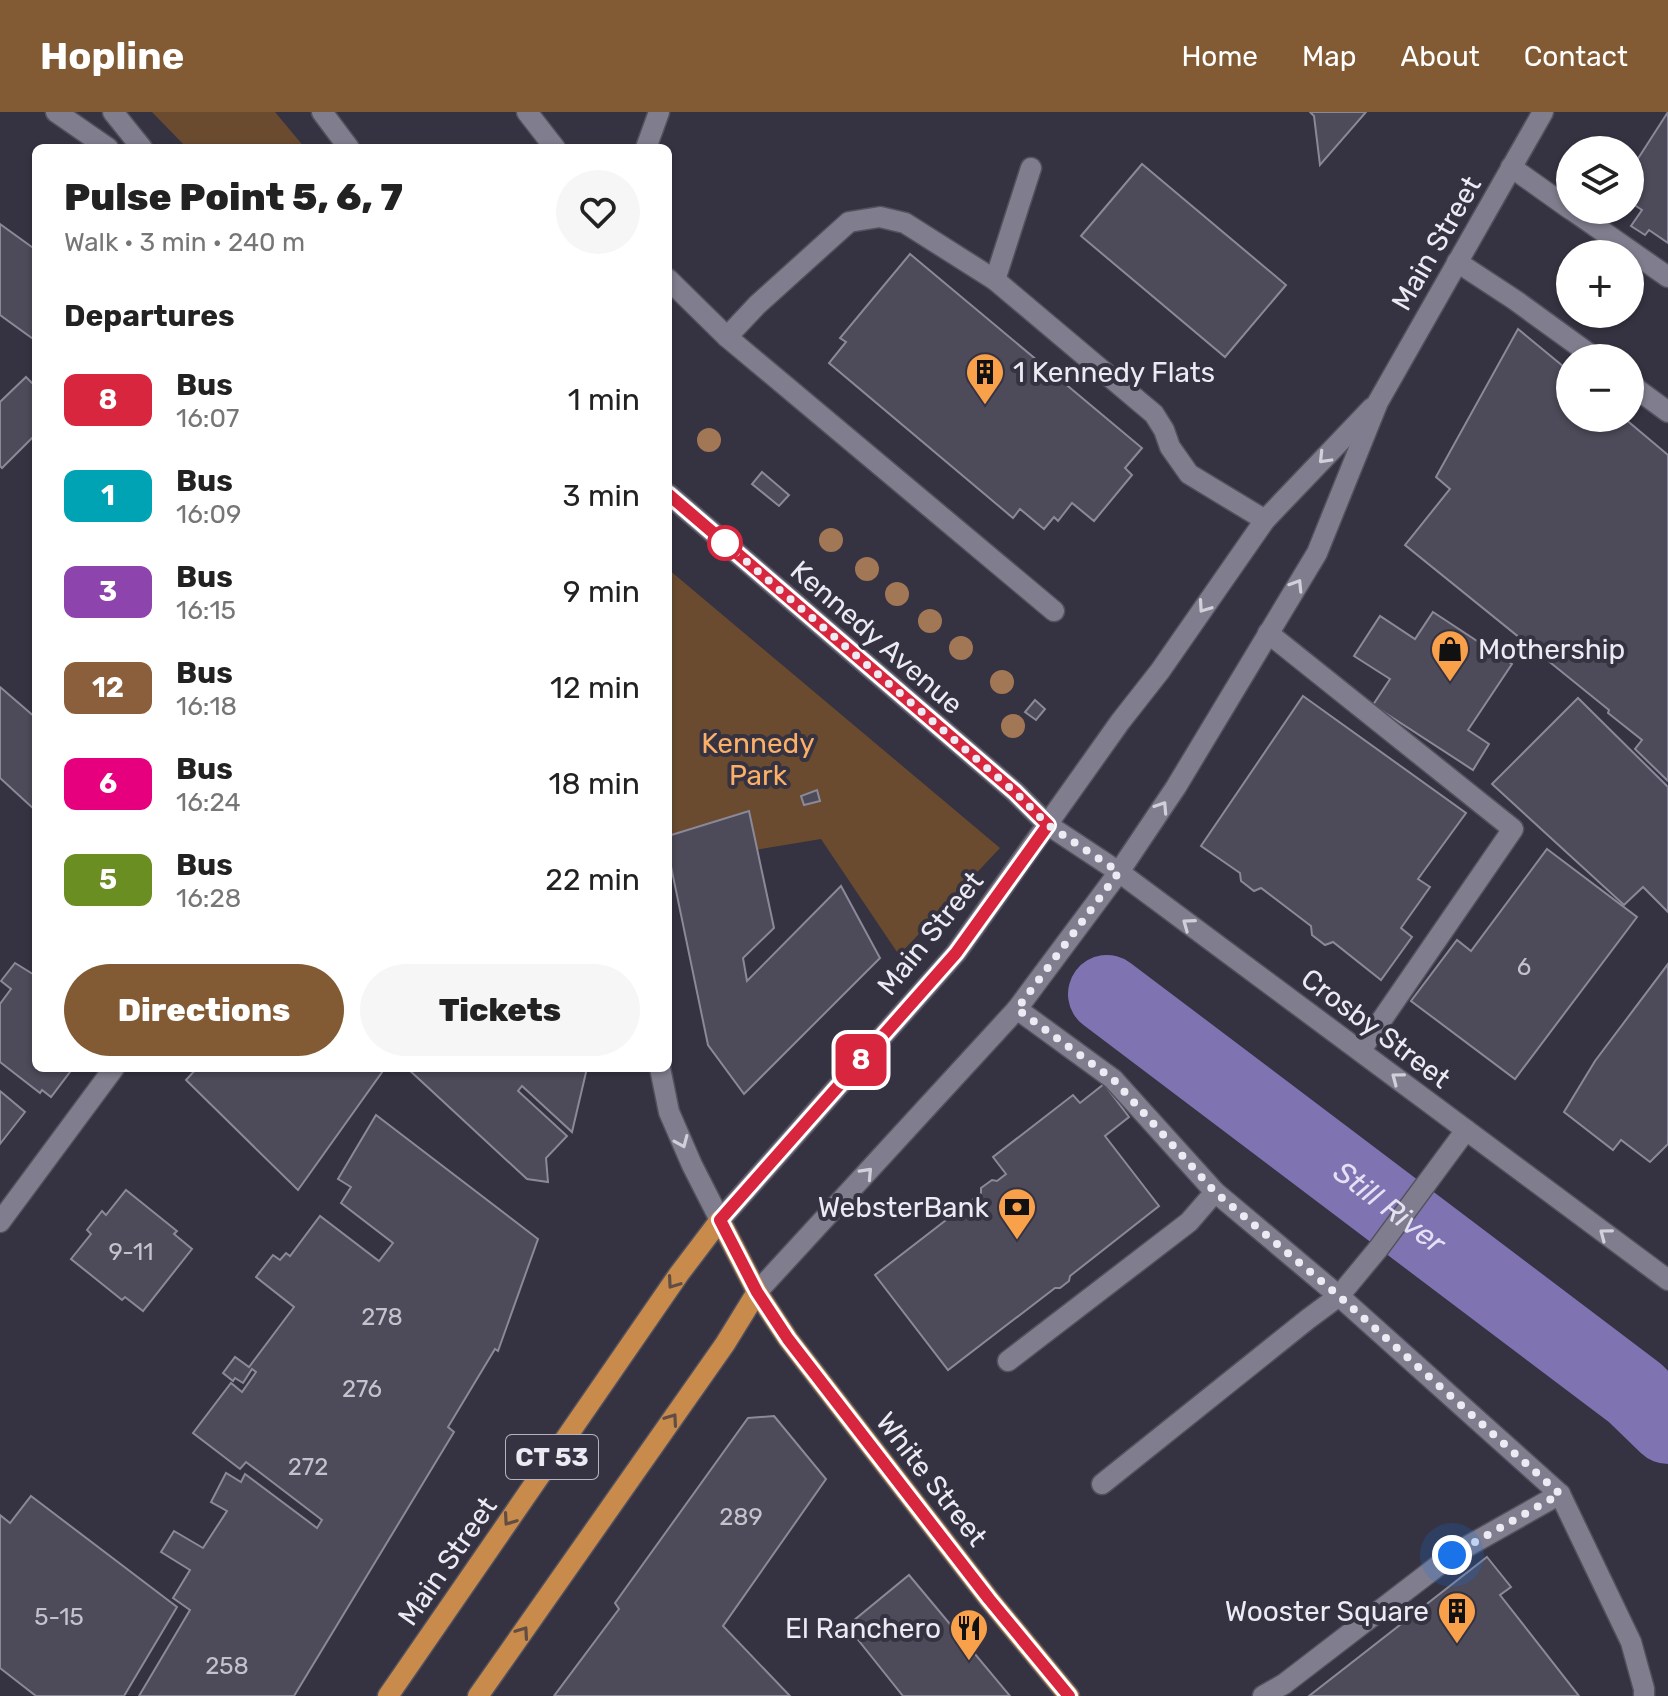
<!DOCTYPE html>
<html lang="en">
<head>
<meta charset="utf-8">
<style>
  body { margin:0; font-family:Rubik,sans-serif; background:#f6f6f6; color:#222; height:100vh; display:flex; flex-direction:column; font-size:30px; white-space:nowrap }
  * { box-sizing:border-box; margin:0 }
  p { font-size:26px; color:#767676 }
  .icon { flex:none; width:44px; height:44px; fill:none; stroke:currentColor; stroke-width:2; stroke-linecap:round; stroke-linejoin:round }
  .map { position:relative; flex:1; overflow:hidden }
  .sheet { position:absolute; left:32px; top:32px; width:640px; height:928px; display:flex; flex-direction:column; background:#fff; border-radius:12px; box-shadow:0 2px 6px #0004 }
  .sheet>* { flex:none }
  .badge { padding:0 16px; border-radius:12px; font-size:28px; line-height:52px }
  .fabs { position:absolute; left:1556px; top:24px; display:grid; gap:16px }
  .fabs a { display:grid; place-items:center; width:88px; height:88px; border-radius:50%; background:#fff; box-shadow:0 2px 6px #0004; font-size:40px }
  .you { position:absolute; width:40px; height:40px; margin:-20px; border:6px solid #fff; border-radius:50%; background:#1a73e8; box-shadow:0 0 0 12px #1a73e833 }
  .map>.badge { position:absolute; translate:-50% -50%; box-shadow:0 0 0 4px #fff }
  h2 { padding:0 32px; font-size:30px; line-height:72px }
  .round { display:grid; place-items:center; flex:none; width:84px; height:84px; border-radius:42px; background:#f6f6f6 }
  .summary { display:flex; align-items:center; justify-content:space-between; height:136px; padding:0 32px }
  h1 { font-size:38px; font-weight:800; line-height:60px }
  .action { display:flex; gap:16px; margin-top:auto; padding:16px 32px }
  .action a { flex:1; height:92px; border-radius:48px; background:#825b34; color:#fff; font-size:32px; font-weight:800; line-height:92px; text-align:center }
  .action a+a { background:#f6f6f6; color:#222 }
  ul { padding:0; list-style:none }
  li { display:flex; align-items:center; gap:24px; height:96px; padding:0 32px }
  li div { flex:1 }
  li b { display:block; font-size:30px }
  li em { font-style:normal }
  li .badge { min-width:88px; font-weight:700; text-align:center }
  header { display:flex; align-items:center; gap:48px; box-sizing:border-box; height:112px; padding:0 40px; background:#825b34; color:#fff }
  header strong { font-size:38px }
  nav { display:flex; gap:44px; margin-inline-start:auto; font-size:28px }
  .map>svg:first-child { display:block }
  .green { fill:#6a4b30 }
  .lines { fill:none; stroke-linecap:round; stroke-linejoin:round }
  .river { stroke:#7f73b2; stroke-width:78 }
  .building { fill:#4d4a59; stroke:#8b8999; stroke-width:2 }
  .lane-casing { stroke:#53515d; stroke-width:23 }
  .street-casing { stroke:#53515d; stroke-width:23 }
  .secondary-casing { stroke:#53515d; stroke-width:23 }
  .primary-casing { stroke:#53515d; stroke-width:23 }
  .lane { stroke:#807d8e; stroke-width:20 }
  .street { stroke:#807d8e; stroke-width:20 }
  .secondary { stroke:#807d8e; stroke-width:20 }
  .primary { stroke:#c98b4b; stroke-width:20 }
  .tree { fill:#a27756 }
  .oneway { stroke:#d1d0da }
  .oneway2 { stroke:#614d44 }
  .line-casing { stroke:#fff; stroke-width:18 }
  .line { stroke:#d7263d; stroke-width:12 }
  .walk { stroke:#ecebf4; stroke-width:8; stroke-dasharray:0 14.4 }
  .stop-dot { fill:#fff; stroke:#d7263d; stroke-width:4 }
  .labels { text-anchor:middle; stroke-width:8; stroke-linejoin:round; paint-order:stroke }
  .number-label { font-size:24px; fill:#c4c3cd }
  .shield { fill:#353341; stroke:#b5b4be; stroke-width:2 }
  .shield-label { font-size:26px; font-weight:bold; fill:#ecebf4 }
  .street-label { font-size:28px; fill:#ecebf4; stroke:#353341 }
  .poi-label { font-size:28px; fill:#ecebf4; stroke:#353341; text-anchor:end }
  .park-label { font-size:28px; fill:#fcaf67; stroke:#353341 }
  .water-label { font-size:30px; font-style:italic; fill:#e3e1f3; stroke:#353341 }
</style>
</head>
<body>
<header>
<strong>Hopline</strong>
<nav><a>Home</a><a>Map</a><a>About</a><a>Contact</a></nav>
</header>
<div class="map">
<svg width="1668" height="1584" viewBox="0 0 1668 1584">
  <rect width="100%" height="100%" fill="#353341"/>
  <g class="green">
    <path d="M 152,0 L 275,0 L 305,36 L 187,36 Z"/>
    <path d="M 668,457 L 1000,736 L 899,843 L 821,727 L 669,752 Z"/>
  </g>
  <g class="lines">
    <path class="river" id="s1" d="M 1107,882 L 1635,1281 L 1668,1313"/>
  </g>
  <g class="building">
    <path d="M 1310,0 L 1366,0 L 1320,53 L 1314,4 Z"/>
    <path d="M 1668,0 L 1668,131 L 1649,118 L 1645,123 L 1631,114 L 1642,98 L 1630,90 L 1630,59 Z"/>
    <path d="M 1142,52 L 1286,173 L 1225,245 L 1081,124 Z"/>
    <path d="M 0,112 L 36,138 L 36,229 L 0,203 Z"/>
    <path d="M 910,142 L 1142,336 L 1125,356 L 1132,363 L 1094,409 L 1072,391 L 1058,409 L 1054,405 L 1044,417 L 1020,397 L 1013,406 L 829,251 L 846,230 L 840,226 Z"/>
    <path d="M 1518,217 L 1570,260 L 1570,306 L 1624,306 L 1668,343 L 1668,669 L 1635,637 L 1642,628 L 1608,601 L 1609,598 L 1405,433 L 1450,377 L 1436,365 Z"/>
    <path d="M 26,265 L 36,275 L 36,322 L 2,356 L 0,354 L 0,290 Z"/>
    <path d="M 762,360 L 789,383 L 779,394 L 752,372 Z"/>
    <path d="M 1433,500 L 1512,552 L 1468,618 L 1489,632 L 1473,658 L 1373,593 L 1390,567 L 1354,544 L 1380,504 L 1415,527 Z"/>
    <path d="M 0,575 L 36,606 L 36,699 L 0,666 Z"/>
    <path d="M 1303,584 L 1466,701 L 1418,767 L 1430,775 L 1401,816 L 1412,825 L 1381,868 L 1333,830 L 1325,833 L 1312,823 L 1311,814 L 1261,776 L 1254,779 L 1241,769 L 1240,761 L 1201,734 Z"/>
    <path d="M 1578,586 L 1668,675 L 1668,800 L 1643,775 L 1624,793 L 1492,672 Z"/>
    <path d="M 1035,588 L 1045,597 L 1036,608 L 1025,600 Z"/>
    <path d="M 817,678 L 820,689 L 804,693 L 801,684 Z"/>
    <path d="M 749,699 L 774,816 L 743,846 L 747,869 L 841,774 L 880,846 L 744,982 L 708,933 L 668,740 L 668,724 Z"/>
    <path d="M 1547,737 L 1637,805 L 1515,967 L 1411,889 L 1457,828 L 1471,839 Z"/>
    <path d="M 15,851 L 36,864 L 36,956 L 73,956 L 51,985 L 42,978 L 40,981 L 0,950 L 0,892 L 11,877 L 1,869 Z"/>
    <path d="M 1668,852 L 1668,1032 L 1650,1050 L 1621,1028 L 1613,1038 L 1564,1000 L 1595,949 Z"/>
    <path d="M 197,956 L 385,956 L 298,1078 L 186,968 Z"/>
    <path d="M 407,956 L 587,956 L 572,1020 L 522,974 L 518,979 L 567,1024 L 546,1046 L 548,1070 L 527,1067 Z"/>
    <path d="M 1104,972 L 1129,1005 L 1105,1024 L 1159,1094 L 1070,1164 L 1069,1169 L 1060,1176 L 1055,1176 L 948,1258 L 875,1163 L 981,1081 L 981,1076 L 992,1068 L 997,1069 L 1006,1062 L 993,1045 L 1073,983 L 1080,991 Z"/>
    <path d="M 0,979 L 25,1000 L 0,1032 Z"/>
    <path d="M 376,1003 L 538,1127 L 498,1239 L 495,1237 L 448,1315 L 454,1320 L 294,1584 L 139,1584 L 190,1498 L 173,1486 L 190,1458 L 161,1440 L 174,1419 L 203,1436 L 227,1399 L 211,1390 L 226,1361 L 241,1370 L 245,1362 L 317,1416 L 322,1408 L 246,1350 L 240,1357 L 193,1321 L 231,1271 L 242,1280 L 256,1260 L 252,1257 L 243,1271 L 235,1266 L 233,1269 L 223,1261 L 235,1245 L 249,1255 L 294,1195 L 256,1165 L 273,1143 L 280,1148 L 286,1141 L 290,1144 L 320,1104 L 379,1149 L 393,1131 L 341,1091 L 351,1075 L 338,1067 Z"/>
    <path d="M 126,1078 L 177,1119 L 174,1122 L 192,1137 L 143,1199 L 125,1185 L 122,1188 L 71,1147 L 91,1122 L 87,1118 L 102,1099 L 106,1103 Z"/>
    <path d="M 774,1304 L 826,1367 L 723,1514 L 790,1584 L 554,1584 L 619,1497 L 615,1491 L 748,1306 Z"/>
    <path d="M 31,1384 L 177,1495 L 124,1584 L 36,1584 L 0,1556 L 0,1403 L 10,1411 Z"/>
    <path d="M 1487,1445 L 1511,1475 L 1500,1483 L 1579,1584 L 1309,1584 Z"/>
    <path d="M 909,1463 L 1010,1584 L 903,1584 L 847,1514 Z"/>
  </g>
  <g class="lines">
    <g class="lane-casing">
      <g id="lane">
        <path d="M 527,0 L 555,36"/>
        <path d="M 646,36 L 659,0"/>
        <path d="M 1511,55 L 1570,97"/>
        <path d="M 1572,98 L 1668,165"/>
        <path d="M 1457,150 L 1515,188 L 1595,246"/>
        <path d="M 668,167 L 727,225 L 1054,499"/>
        <path d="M 995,168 L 1031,56"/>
        <path d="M 727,225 L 757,193 L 849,110 L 880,105 L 905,111 L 995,168 L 1154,302 L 1164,318 L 1170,335 L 1189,362 L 1265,408"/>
        <path d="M 1630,272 L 1668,300"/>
        <path d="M 1268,521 L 1513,717 L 1361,938"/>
        <path d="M 1017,897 L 1113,967 L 1215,1080 L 1339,1184 L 1560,1382 L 1631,1530 L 1644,1577 L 1644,1584"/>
        <path d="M 1008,1249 L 1189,1110 L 1215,1080"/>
        <path d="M 1102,1372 L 1308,1207 L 1339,1184 L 1378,1137 L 1466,1018"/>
        <path d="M 1263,1584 L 1284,1572 L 1452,1443 L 1560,1382"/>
      </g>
    </g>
    <g class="street-casing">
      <g id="street">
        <path d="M 1119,760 L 1668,1168"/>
        <path d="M 0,1110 L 114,956"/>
      </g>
    </g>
    <g class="secondary-casing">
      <g id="secondary">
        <path d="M 56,0 L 108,36"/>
        <path d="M 113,0 L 142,36"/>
        <path d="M 322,0 L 349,36"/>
        <path d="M 668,382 L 1015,680 L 1048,713 L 1119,760"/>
        <path d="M 660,956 L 669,1000 L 692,1053 L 720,1108 L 956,841 L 1120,610 L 1160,559 L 1265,408 L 1372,296"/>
        <path d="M 757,1180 L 1017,897 L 1119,760 L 1176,675 L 1317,441 L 1378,290 L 1543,0"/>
      </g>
    </g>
    <g class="primary-casing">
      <g id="primary">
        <path d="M 388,1584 L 679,1162 L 720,1108 L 757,1180 L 788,1227 L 989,1487 L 1069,1584"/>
        <path d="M 478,1584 L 725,1232 L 757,1180"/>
      </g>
    </g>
    <use href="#lane" class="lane"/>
    <use href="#street" class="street"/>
    <use href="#secondary" class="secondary"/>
    <use href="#primary" class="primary"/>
  </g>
  <g class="tree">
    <circle cx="709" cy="328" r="12"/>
    <circle cx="831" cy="428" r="12"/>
    <circle cx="867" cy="457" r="12"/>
    <circle cx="897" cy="482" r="12"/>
    <circle cx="930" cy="509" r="12"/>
    <circle cx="961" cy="536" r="12"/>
    <circle cx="1002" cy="570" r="12"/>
    <circle cx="1013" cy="614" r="12"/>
  </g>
  <defs><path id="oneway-chevron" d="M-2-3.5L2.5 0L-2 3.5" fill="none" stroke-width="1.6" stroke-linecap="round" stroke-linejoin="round" transform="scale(2)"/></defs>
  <g class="oneway">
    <use href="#oneway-chevron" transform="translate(1324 346) rotate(134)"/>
    <use href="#oneway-chevron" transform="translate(1297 473) rotate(-58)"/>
    <use href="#oneway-chevron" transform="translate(1204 495) rotate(125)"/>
    <use href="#oneway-chevron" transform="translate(1162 695) rotate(-57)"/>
    <use href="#oneway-chevron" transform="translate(1188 812) rotate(-144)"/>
    <use href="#oneway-chevron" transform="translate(1397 966) rotate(-143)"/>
    <use href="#oneway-chevron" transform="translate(682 1030) rotate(67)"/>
    <use href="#oneway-chevron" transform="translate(867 1061) rotate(-47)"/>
    <use href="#oneway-chevron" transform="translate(1605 1122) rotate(-143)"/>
  </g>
  <g class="oneway2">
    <use href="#oneway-chevron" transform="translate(673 1171) rotate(125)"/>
    <use href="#oneway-chevron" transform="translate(672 1307) rotate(-55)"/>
    <use href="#oneway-chevron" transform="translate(509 1408) rotate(125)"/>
    <use href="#oneway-chevron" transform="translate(523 1520) rotate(-55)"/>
  </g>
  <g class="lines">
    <g class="line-casing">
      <path id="line" d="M 668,382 L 1015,680 L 1048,713 L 956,841 L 720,1108 L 757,1180 L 788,1227 L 989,1487 L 1069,1584"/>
    </g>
    <use href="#line" class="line"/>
    <path class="walk" d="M 725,431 L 1015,680 L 1048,713 L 1119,760 L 1017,897 L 1113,967 L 1215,1080 L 1339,1184 L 1560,1382 L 1452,1443"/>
  </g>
  <defs>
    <g id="building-pin" transform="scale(2)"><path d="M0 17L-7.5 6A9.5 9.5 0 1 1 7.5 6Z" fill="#f8a14a" stroke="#353341"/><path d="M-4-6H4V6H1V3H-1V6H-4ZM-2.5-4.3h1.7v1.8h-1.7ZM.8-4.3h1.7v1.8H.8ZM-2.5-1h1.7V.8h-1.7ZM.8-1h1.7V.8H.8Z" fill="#111"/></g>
    <g id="shop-pin" transform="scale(2)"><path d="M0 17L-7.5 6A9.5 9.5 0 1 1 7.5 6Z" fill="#f8a14a" stroke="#353341"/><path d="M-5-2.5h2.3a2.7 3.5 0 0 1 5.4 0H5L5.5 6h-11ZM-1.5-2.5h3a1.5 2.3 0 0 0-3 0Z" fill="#111"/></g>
    <g id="bank-pin" transform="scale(2)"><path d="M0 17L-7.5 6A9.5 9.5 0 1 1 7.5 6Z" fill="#f8a14a" stroke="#353341"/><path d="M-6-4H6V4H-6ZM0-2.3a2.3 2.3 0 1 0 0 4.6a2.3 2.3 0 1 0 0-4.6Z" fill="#111"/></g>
    <g id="restaurant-pin" transform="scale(2)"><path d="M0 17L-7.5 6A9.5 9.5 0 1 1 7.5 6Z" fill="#f8a14a" stroke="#353341"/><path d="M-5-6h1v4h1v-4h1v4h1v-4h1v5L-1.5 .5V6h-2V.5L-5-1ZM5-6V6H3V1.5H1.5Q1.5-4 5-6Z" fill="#111"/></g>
  </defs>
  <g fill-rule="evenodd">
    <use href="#building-pin" x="985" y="260"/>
    <use href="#shop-pin" x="1450" y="537"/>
    <use href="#bank-pin" x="1017" y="1095"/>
    <use href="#building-pin" x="1457" y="1499"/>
    <use href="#restaurant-pin" x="969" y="1516"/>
  </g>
  <circle class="stop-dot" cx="725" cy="431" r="16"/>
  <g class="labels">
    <g class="number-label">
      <text x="1524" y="863">6</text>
      <text x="131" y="1148">9-11</text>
      <text x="382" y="1213">278</text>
      <text x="362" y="1285">276</text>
      <text x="308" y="1363">272</text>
      <text x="741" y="1413">289</text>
      <text x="59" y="1513">5-15</text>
      <text x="227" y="1562">258</text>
    </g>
    <rect class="shield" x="506" y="1323" width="92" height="44" rx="6"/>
    <g class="shield-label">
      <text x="552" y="1354">CT 53</text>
    </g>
    <g class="street-label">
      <text transform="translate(1436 131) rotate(-60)" y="10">Main Street</text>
      <text transform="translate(877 525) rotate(41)" y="10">Kennedy Avenue</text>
      <text transform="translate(930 821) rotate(-51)" y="10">Main Street</text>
      <text transform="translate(1376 916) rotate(37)" y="10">Crosby Street</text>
      <text transform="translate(932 1367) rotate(52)" y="10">White Street</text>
      <text transform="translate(447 1449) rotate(-55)" y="10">Main Street</text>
    </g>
    <g class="poi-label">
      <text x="1013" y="270" text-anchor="start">1 Kennedy Flats</text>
      <text x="1478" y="547" text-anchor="start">Mothership</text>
      <text x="989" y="1105">WebsterBank</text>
      <text x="1429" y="1509">Wooster Square</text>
      <text x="941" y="1526">El Ranchero</text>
    </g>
    <g class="park-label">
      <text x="758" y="641">Kennedy<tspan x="758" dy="32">Park</tspan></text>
    </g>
    <g class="water-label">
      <text dy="10" stroke="none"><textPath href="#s1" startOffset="354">Still River</textPath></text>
    </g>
  </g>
</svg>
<div class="fabs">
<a><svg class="icon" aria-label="layers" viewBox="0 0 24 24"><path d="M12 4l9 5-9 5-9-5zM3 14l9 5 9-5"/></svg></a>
<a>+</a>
<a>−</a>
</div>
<div class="you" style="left:1452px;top:1443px"></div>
<b class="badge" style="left:861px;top:948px;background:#d7263d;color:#fff">8</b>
<section class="sheet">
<div class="summary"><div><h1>Pulse Point 5, 6, 7</h1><p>Walk · 3 min · 240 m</p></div><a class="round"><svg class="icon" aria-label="heart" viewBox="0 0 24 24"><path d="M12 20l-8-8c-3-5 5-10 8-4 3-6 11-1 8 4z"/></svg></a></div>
<h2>Departures</h2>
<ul>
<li><span class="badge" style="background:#d7263d;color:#fff">8</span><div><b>Bus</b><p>16:07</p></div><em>1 min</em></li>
<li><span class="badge" style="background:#00a3b4;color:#fff">1</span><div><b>Bus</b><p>16:09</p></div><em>3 min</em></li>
<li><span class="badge" style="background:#8e44ad;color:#fff">3</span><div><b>Bus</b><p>16:15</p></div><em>9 min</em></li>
<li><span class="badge" style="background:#8b5e3c;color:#fff">12</span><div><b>Bus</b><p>16:18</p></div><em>12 min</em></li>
<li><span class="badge" style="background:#e6007e;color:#fff">6</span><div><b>Bus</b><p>16:24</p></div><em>18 min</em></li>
<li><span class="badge" style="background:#6b8e23;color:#fff">5</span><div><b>Bus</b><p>16:28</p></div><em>22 min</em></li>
</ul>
<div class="action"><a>Directions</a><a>Tickets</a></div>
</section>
</div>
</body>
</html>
